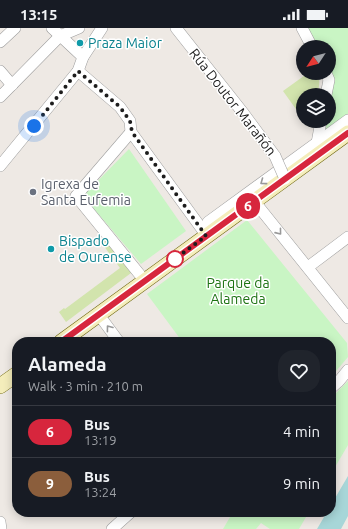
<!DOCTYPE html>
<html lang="en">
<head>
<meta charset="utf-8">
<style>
  body { margin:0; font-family:Ubuntu,sans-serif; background:#20242c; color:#f1f3f6; height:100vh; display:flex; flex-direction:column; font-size:15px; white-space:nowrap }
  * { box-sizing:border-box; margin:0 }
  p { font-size:13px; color:#9ea1a6 }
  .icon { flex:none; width:22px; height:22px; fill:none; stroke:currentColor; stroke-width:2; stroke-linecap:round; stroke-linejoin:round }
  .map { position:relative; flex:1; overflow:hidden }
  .sheet { position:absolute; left:12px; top:309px; width:324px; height:180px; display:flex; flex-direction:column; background:#171b24; border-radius:16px; box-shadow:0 2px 10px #0003 }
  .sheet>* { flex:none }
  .badge { padding:0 8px; border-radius:13px; font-size:14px; line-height:26px }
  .needle { width:26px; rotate:234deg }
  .tools { position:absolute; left:296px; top:12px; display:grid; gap:8px }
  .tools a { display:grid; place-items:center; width:40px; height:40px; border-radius:50%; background:#171b24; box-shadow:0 2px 10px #0003; font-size:20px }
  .you { position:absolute; width:20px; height:20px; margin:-10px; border:3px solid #fff; border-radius:50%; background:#1a73e8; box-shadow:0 0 0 6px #1a73e833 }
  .map>.badge { position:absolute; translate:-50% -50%; box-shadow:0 0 0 2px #fff }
  .round { display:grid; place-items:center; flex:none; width:42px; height:42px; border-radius:16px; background:#20242c }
  .overview { display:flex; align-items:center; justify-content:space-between; height:68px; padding:0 16px }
  h1 { font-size:19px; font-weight:700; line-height:30px }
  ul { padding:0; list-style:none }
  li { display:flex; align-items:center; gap:12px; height:52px; padding:0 16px; border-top:1px solid #363941 }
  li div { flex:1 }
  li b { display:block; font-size:15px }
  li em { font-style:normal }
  li .badge { min-width:44px; font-weight:700; text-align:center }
  .status { display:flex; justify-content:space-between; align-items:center; height:28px; padding:0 20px; background:#171b24; direction:ltr }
  .status svg { height:11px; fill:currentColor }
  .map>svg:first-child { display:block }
  .grass { fill:#d2e4ad }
  .park { fill:#c9f5c4 }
  .water { fill:#a7d6d8 }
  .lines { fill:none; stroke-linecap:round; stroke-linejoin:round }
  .street-casing { stroke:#9e9e9e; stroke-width:12 }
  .secondary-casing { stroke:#6c650d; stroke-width:16 }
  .street { stroke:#fff; stroke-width:11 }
  .secondary { stroke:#f4edbb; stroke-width:15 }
  .street-bridge-casing { stroke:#9e9e9e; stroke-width:12; stroke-linecap:butt }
  .street-bridge { stroke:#fff; stroke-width:11 }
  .oneway { stroke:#999 }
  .line-casing { stroke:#fff; stroke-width:9 }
  .line { stroke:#d7263d; stroke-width:6 }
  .walk { stroke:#1d1d1d; stroke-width:4; stroke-dasharray:0 7.2 }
  .culture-dot { fill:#0f9aa8; stroke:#fff; stroke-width:1.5 }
  .worship-dot { fill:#6b7280; stroke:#fff; stroke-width:1.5 }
  .stop-dot { fill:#fff; stroke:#d7263d; stroke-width:2 }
  .labels { text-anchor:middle; stroke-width:3; stroke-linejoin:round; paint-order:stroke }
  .culture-label { font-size:14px; fill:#0d838f; stroke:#fff; text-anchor:start }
  .street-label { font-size:14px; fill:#1d1d1d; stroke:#fff }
  .worship-label { font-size:14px; fill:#5b616d; stroke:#fff; text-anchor:start }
  .park-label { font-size:14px; fill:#1d7313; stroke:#fff }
</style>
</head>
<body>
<div class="status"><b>13:15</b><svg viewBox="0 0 49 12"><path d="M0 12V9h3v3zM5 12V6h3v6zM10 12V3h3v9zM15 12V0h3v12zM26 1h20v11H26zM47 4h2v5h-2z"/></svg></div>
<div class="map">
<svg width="348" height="501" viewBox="0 0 348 501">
  <rect width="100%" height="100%" fill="#eee9e4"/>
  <g class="grass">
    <path d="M 308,45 L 317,45 C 321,53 319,59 317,67 L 303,67 L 303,91 L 283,63 Z"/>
    <path d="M 107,210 L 132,245 L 131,245 L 66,294 L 59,284 L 64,280 L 65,281 L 120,240 L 101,214 Z"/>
  </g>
  <g class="park">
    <path d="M 307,0 L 348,0 L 348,88 L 319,108 L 324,93 L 329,93 L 329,73 L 335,53 L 329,42 L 329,19 L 317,19 Z"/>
    <path d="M 129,121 L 186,203 L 141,236 L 83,168 Z"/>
    <path d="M 247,192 L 347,315 L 348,329 L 331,349 L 331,314 L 179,314 L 181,312 L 147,266 Z"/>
    <path d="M 348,353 L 348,417 L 331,446 L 331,370 Z"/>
    <path d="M 233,484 L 309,484 L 299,501 L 270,501 L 261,495 L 256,501 L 223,501 Z"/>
  </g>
  <path class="water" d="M 348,448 L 348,488 L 341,501 L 317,501 L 327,484 L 331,484 L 331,477 Z"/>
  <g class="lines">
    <g class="street-casing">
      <g id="street">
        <path d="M 52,0 L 83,29"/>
        <path d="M 176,0 L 244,86 L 275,128"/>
        <path d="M 302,0 L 312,19"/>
        <path d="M 0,14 L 15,0"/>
        <path d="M 0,43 L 12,57"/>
        <path d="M 78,43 L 120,79 L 130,93 L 131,104 L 207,208"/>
        <path d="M 326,45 L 329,52 L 326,67"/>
        <path d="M 0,69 L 60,8 L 79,0"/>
        <path d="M 131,104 L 76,168 L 145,253"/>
        <path d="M 317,115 L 321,93"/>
        <path d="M 0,138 L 78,43 L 83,29 L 102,0"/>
        <path d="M 254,173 L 348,290"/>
        <path d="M 207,208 L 208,194 L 348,92"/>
        <path d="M 308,239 L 348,209"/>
        <path d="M 99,287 L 119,314"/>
        <path d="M 331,360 L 339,353 L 348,342"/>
        <path d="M 0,494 L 1,501"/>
        <path d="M 112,501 L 131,484"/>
      </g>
    </g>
    <g class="secondary-casing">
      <g id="secondary">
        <path d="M 61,314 L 348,105"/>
        <path d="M 0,358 L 17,346"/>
      </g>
    </g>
    <use href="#street" class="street"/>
    <use href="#secondary" class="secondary"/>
    <g class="street-bridge-casing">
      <path id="street-bridge" d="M 275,128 L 285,151"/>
    </g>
    <use href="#street-bridge" class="street-bridge"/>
  </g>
  <defs><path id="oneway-chevron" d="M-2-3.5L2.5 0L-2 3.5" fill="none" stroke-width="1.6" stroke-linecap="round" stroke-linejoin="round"/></defs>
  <g class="oneway">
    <use href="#oneway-chevron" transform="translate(263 154) rotate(144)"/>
    <use href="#oneway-chevron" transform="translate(279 204) rotate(51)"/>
    <use href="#oneway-chevron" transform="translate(109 300) rotate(-127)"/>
  </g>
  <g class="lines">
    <g class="line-casing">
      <path id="line" d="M 61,314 L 348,105"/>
    </g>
    <use href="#line" class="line"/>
    <path class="walk" d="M 34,98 L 78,43 L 120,79 L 130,93 L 132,104 L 206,208 L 175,231"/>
  </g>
  <g class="culture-dot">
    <circle cx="80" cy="15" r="4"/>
    <circle cx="51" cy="221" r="4"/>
  </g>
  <circle class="worship-dot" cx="33" cy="164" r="4"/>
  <circle class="stop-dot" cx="175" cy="231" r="8"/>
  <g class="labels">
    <g class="culture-label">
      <text x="88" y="20">Praza Maior</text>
      <text x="59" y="218">Bispado<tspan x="59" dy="16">de Ourense</tspan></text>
    </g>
    <g class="street-label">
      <text transform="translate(233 74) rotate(52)" y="5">Rúa Doutor Marañón</text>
    </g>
    <g class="worship-label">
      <text x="41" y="161">Igrexa de<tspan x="41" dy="16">Santa Eufemia</tspan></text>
    </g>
    <g class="park-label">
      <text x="238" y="260">Parque da<tspan x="238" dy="16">Alameda</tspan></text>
    </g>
  </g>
</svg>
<div class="tools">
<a><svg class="needle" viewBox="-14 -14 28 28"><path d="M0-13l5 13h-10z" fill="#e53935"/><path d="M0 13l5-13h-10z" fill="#9ea1a6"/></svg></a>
<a><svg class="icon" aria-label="layers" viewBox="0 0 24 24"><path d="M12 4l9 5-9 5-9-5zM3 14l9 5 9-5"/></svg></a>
</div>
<div class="you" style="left:34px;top:98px"></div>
<b class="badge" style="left:248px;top:178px;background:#d7263d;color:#fff">6</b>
<section class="sheet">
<div class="overview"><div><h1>Alameda</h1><p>Walk · 3 min · 210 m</p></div><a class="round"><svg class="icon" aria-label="heart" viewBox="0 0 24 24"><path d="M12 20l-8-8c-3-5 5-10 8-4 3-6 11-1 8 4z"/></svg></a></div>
<ul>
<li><span class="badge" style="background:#d7263d;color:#fff">6</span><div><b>Bus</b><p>13:19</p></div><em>4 min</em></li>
<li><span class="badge" style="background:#8b5e3c;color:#fff">9</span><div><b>Bus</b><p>13:24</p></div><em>9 min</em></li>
</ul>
</section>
</div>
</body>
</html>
